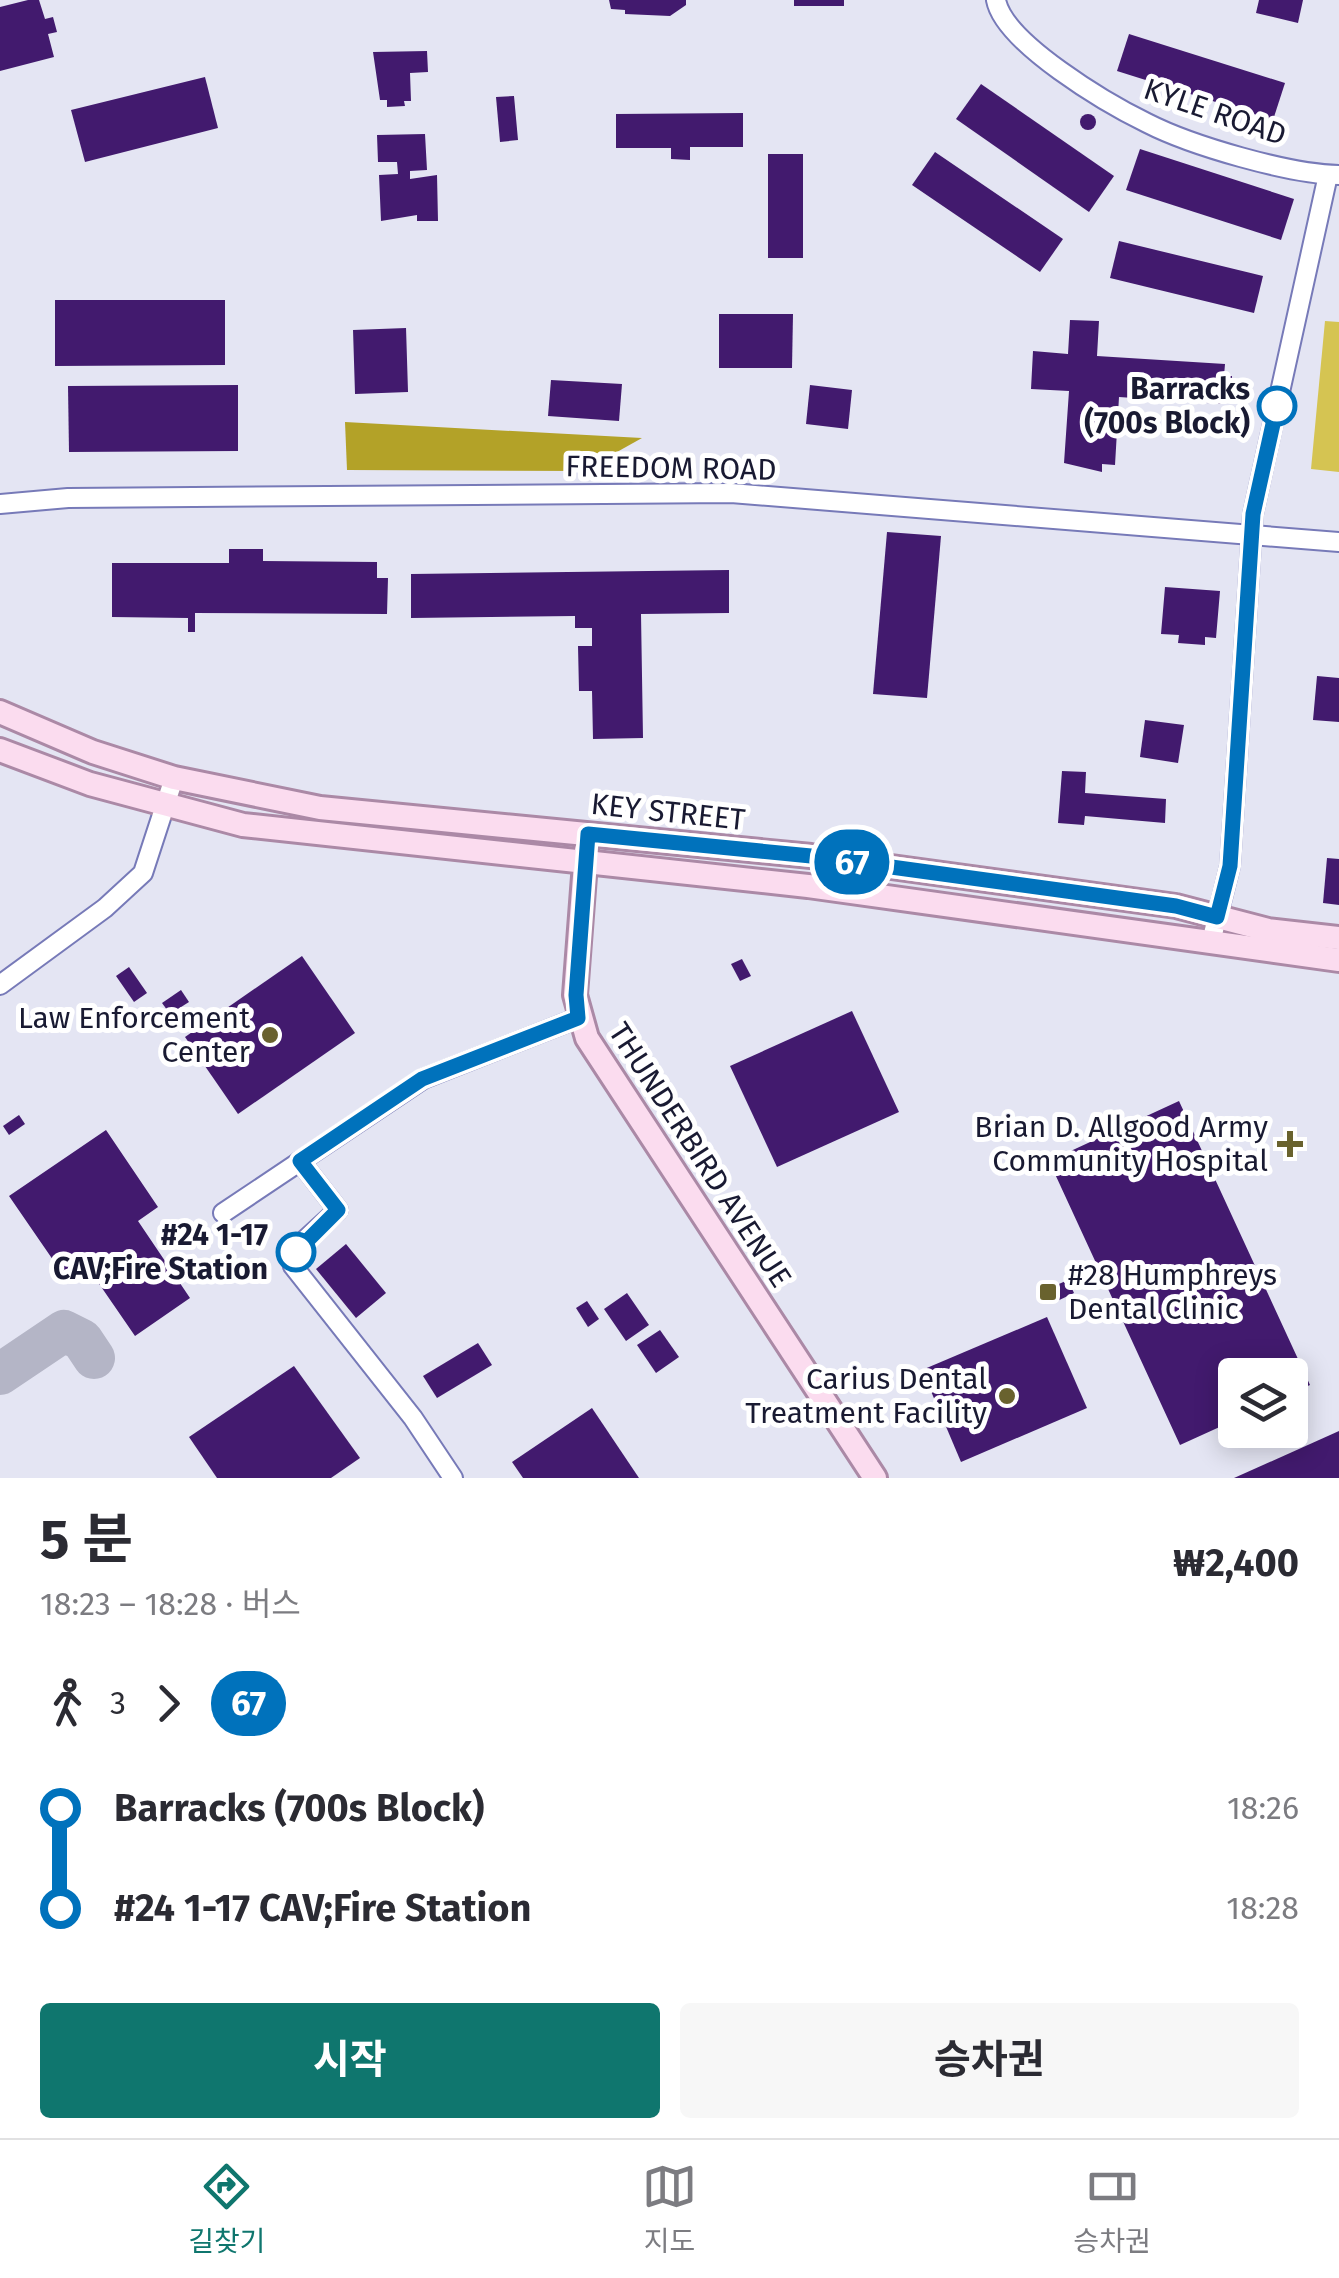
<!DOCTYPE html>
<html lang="ko">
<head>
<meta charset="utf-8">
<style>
  body { margin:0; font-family:"Fira Sans","Noto Sans KR",sans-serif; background:#f7f7f7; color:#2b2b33; height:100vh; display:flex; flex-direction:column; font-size:38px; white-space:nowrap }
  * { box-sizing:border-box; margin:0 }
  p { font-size:32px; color:#7c7c81 }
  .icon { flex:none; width:55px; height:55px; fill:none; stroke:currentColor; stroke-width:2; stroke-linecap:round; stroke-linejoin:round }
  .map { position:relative; height:1478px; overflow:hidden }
  .side { display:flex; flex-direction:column; background:#fff; flex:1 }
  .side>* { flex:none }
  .badge { padding:0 20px; border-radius:32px; font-size:35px; line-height:65px }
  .fabs { position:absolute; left:1218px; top:1358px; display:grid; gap:20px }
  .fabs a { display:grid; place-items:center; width:90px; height:90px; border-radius:10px; background:#fff; box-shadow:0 5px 25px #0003; font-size:50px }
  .map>.badge { position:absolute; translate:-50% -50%; box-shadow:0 0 0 5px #fff }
  .legs { display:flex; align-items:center; gap:15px; height:110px; padding:0 40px; font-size:32px }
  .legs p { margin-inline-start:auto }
  .headline { display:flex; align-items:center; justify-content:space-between; height:170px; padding:0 40px }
  h1 { font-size:55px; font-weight:700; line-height:75px }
  .cta { display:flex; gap:20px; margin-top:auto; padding:20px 40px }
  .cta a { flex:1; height:115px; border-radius:10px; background:#0f766e; color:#fff; font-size:40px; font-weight:700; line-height:115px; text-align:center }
  .cta a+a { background:#f7f7f7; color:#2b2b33 }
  ul { padding:0 40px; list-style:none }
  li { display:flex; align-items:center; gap:35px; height:100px; font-size:38px }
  li i { display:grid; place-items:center; width:15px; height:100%; margin:0 12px; background:currentColor }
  li i::after { content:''; width:25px; height:25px; margin:-12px; border:8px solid; border-radius:50%; background:#fff }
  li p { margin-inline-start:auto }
  li:first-child i { background:linear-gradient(#0000 50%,currentColor 0) }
  li:last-child i { background:linear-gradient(currentColor 50%,#0000 0) }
  .tabs { display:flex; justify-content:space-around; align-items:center; height:140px; border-top:2px solid #e1e1e2; background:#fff; font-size:28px; color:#7c7c81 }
  .tabs a { display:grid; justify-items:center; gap:5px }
  .tabs .active { color:#0f766e }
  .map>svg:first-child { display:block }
  .green { fill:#d5c452 }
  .forest { fill:#b3a228 }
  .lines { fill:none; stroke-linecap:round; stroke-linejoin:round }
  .taxiway { stroke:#b4b5c6; stroke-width:42 }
  .building { fill:#421a6e }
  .minor-casing { stroke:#777ab8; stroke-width:22 }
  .major-casing { stroke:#ab89a6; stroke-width:28 }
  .minor { stroke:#fff; stroke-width:18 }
  .major { stroke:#fbdcef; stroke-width:22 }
  .line-1-casing { stroke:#fff; stroke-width:22 }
  .line-1 { stroke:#0072bc; stroke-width:15 }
  .stop-1-dot { fill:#fff; stroke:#0072bc; stroke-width:5 }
  .poi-dot { fill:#69622e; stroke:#fff; stroke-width:4 }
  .labels { text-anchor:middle; stroke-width:10; stroke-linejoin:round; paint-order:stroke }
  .street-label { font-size:30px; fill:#191a32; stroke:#fff }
  .stop-label { font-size:30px; font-weight:bold; fill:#191a32; stroke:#fff; text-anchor:end }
  .poi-label { font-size:30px; fill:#191a32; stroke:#fff; text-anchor:end }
</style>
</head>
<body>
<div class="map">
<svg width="1339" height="1478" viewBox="0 0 1339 1478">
  <rect width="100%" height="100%" fill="#e4e5f3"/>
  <path class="green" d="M 1325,321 L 1339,322 L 1339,472 L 1311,469 Z"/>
  <path class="forest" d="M 345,422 L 642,438 L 583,471 L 347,470 Z"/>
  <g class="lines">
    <path class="taxiway" d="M 0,1374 L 64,1331 L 82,1340 L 94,1358"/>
  </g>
  <g class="building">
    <path d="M 28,0 L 39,0 L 45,19 L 53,17 L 57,32 L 48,34 L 54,57 L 0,71 L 0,7 Z"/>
    <path d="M 609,0 L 686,0 L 686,5 L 670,16 L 625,14 L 625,10 L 611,9 Z"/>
    <rect x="794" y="0" width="50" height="6"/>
    <path d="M 1259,0 L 1303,0 L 1298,23 L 1256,13 Z"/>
    <path d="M 1129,34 L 1285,83 L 1273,120 L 1117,71 Z"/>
    <path d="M 427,51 L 428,72 L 410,73 L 411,101 L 404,101 L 405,106 L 387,107 L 387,100 L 380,100 L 373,52 Z"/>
    <path d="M 205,77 L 218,128 L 85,162 L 71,110 Z"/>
    <path d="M 981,84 L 1114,176 L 1089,212 L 956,119 Z"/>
    <path d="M 514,96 L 518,140 L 500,142 L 496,97 Z"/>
    <path d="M 743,113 L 743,147 L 690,147 L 690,160 L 671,159 L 671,148 L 616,148 L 616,114 Z"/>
    <circle cx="1088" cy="122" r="8"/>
    <path d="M 425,134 L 427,170 L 410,171 L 410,179 L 437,175 L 438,221 L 417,221 L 417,215 L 381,221 L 379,175 L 398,174 L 397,162 L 378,162 L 377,135 Z"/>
    <path d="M 1140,149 L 1294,199 L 1281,240 L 1126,190 Z"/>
    <path d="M 935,152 L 1063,239 L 1040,272 L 912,185 Z"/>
    <rect x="768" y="154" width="35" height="104"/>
    <path d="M 1119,241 L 1263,276 L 1254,313 L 1110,278 Z"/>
    <path d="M 55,300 L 225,300 L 225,365 L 55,366 Z"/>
    <path d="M 719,314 L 793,314 L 792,368 L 719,368 Z"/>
    <path d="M 1070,320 L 1099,321 L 1097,356 L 1225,364 L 1224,376 L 1232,376 L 1231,392 L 1222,391 L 1221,404 L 1119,397 L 1115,465 L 1102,464 L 1102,472 L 1064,463 L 1069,391 L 1031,389 L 1033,351 L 1068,354 Z"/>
    <path d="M 406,328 L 408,392 L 355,394 L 353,330 Z"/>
    <path d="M 551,380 L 622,384 L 619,421 L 548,416 Z"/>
    <path d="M 238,385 L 238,451 L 69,452 L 68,386 Z"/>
    <path d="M 810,385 L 852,390 L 848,429 L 806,424 Z"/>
    <path d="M 887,532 L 941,536 L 927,698 L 873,694 Z"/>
    <path d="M 229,549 L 263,549 L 263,561 L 377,562 L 377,578 L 388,578 L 387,614 L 195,613 L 195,632 L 188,632 L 188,618 L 112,617 L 112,563 L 229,563 Z"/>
    <path d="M 729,570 L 729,613 L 641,614 L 643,738 L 593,739 L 592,691 L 579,691 L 578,646 L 592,646 L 592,628 L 575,628 L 575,616 L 411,618 L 411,574 Z"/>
    <path d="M 1165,587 L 1220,591 L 1216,638 L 1205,637 L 1205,645 L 1178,643 L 1179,635 L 1161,634 Z"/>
    <path d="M 1317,676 L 1339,678 L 1339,722 L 1313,720 Z"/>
    <path d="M 1145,720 L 1184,725 L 1178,763 L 1140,757 Z"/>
    <path d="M 1062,771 L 1086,772 L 1085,793 L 1166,799 L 1165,823 L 1085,816 L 1084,825 L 1058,823 Z"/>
    <path d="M 1327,858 L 1339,859 L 1339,905 L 1323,903 Z"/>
    <path d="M 302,956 L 355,1033 L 238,1114 L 185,1037 Z"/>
    <path d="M 742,959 L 751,976 L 740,981 L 731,964 Z"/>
    <path d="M 129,967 L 147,993 L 134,1002 L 116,976 Z"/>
    <path d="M 181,990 L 189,1002 L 170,1014 L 162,1003 Z"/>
    <path d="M 852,1011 L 899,1112 L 777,1167 L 730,1066 Z"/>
    <path d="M 1179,1101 L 1310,1385 L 1290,1394 L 1290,1375 L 1235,1375 L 1235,1420 L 1180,1445 L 1049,1161 Z"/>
    <path d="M 19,1115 L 25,1124 L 9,1135 L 3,1126 Z"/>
    <path d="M 106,1130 L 158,1207 L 138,1221 L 190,1298 L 135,1336 L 82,1259 L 62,1273 L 9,1196 Z"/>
    <path d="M 346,1244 L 386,1293 L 356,1318 L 316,1269 Z"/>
    <path d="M 1068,1280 L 1074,1293 L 1051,1304 L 1045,1290 Z"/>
    <path d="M 627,1293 L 649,1325 L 626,1341 L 604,1309 Z"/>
    <path d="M 587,1301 L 599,1319 L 588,1327 L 576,1308 Z"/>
    <path d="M 1047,1317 L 1087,1408 L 961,1462 L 922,1370 Z"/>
    <path d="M 660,1330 L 679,1357 L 656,1373 L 637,1345 Z"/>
    <path d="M 478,1343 L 492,1365 L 437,1398 L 423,1376 Z"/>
    <path d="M 294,1366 L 360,1458 L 331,1478 L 217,1478 L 189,1437 Z"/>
    <path d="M 592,1408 L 639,1478 L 523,1478 L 512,1462 Z"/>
    <path d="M 1339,1431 L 1339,1478 L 1234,1478 Z"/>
  </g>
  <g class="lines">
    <g class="minor-casing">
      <g id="minor">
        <path d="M 996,0 C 1004,43 1108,104 1147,123 C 1192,146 1289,174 1339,175"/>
        <path d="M 0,504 L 68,498 L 731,493 L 1339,542"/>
        <path d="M 1211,942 L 1230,866 L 1253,514 L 1328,175"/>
        <path d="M 0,985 L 105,908 L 143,873 L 174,778"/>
        <path d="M 300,1161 L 338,1210 L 305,1240 L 293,1266 L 413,1418 L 453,1478"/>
        <path d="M 223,1213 L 423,1079 L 578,1018"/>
      </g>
    </g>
    <g class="major-casing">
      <g id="major">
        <path d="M 0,712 L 93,752 L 174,778 L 320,808 L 811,856 L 1176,906 L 1268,930 L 1339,938"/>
        <path d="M 0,750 L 90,784 L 243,825 L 808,886 L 1339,960"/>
        <path d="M 586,850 L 575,995 L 587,1038 L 875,1478"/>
      </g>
    </g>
    <use href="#minor" class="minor"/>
    <use href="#major" class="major"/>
  </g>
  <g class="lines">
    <g class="line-1-casing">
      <path id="line-1" d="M 296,1252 L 338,1210 L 300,1161 L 422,1079 L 578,1018 L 576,995 L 588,834 L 811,856 L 1176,906 L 1217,917 L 1230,866 L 1253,514 L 1277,406"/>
    </g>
    <use href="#line-1" class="line-1"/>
  </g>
  <g class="stop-1-dot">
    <circle cx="1277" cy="406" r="18"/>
    <circle cx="296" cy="1252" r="18"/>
  </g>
  <g class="poi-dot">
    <circle cx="270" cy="1035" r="10"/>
    <path d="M1285 1129h10v10h10v10h-10v10h-10v-10h-10v-10h10z"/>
    <rect x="1038" y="1282" width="20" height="20" rx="5"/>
    <circle cx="1007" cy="1396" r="10"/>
  </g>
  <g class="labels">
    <g class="street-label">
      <text transform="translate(1215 112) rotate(19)" y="10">KYLE ROAD</text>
      <text transform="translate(671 468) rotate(1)" y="10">FREEDOM ROAD</text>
      <text transform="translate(668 812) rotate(6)" y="10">KEY STREET</text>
      <text transform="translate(700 1155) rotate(57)" y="10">THUNDERBIRD AVENUE</text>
    </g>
    <g class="stop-label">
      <text x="1250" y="399">Barracks<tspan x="1250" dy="34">(700s Block)</tspan></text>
      <text x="268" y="1245">#24 1-17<tspan x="268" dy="34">CAV;Fire Station</tspan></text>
    </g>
    <g class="poi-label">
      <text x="250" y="1028">Law Enforcement<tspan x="250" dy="34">Center</tspan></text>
      <text x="1268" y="1137">Brian D. Allgood Army<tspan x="1268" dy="34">Community Hospital</tspan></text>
      <text x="1068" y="1285" text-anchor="start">#28 Humphreys<tspan x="1068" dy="34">Dental Clinic</tspan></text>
      <text x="987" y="1389">Carius Dental<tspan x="987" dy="34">Treatment Facility</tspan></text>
    </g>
  </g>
</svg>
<div class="fabs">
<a><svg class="icon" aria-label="layers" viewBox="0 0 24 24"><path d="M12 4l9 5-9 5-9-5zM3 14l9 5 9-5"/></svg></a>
</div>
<b class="badge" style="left:852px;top:862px;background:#0072bc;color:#fff">67</b>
</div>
<section class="side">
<div class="headline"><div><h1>5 분</h1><p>18:23 – 18:28 · 버스</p></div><b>₩2,400</b></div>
<div class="legs"><svg class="icon" aria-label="walk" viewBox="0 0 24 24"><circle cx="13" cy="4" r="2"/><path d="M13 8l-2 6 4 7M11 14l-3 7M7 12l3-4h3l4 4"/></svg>3<svg class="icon" aria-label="forward" viewBox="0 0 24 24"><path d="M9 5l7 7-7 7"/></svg><b class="badge" style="background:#0072bc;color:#fff">67</b></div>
<ul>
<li><i style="color:#0072bc"></i><b>Barracks (700s Block)</b><p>18:26</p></li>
<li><i style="color:#0072bc"></i><b>#24 1-17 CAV;Fire Station</b><p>18:28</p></li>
</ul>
<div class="cta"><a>시작</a><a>승차권</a></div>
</section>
<nav class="tabs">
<a class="active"><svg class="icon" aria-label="directions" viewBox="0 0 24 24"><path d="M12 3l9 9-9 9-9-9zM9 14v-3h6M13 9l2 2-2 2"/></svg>길찾기</a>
<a><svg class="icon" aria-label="map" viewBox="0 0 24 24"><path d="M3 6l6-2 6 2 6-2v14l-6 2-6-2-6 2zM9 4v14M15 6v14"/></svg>지도</a>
<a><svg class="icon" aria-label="tickets" viewBox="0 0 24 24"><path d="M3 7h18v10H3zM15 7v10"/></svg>승차권</a>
</nav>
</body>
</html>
